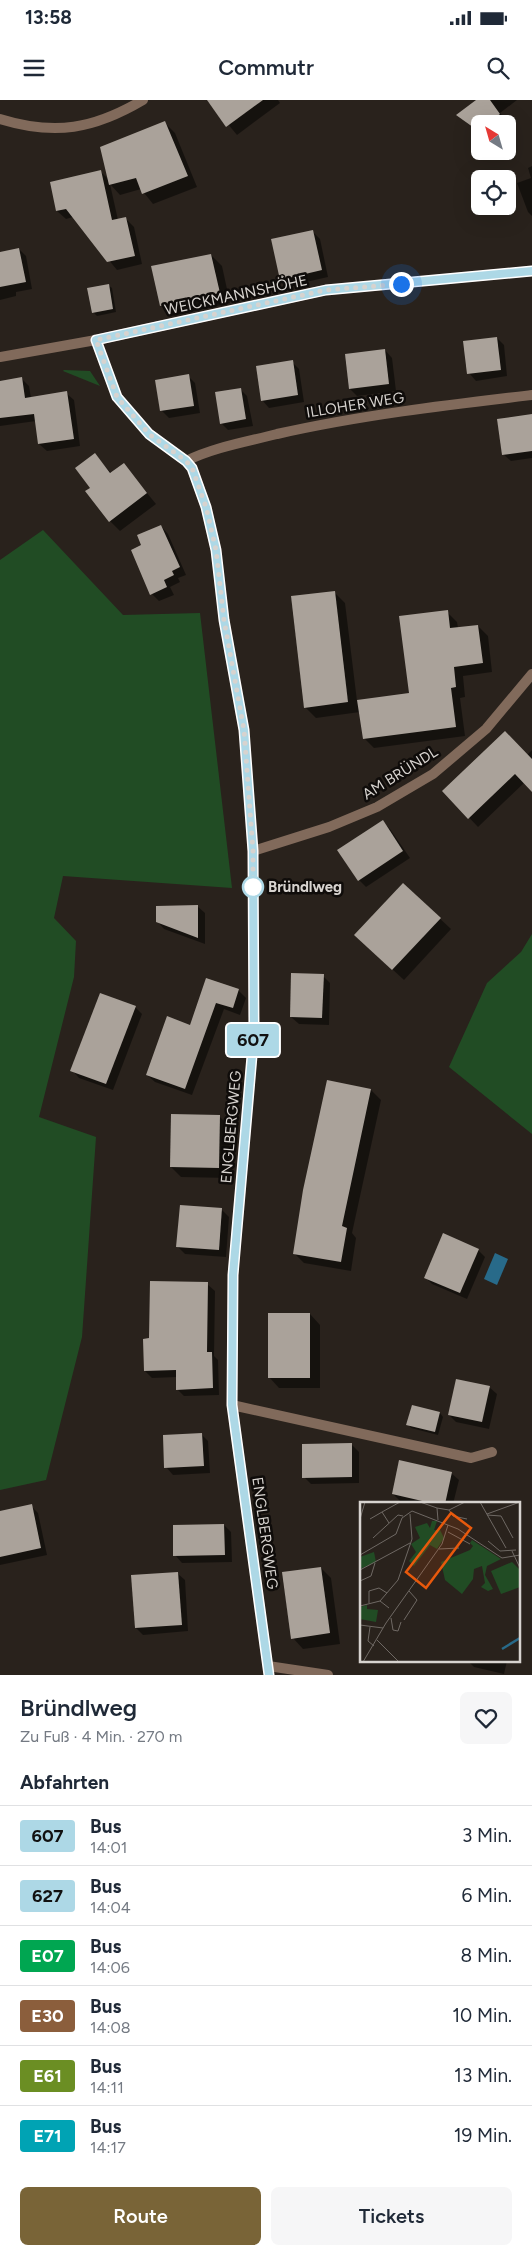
<!DOCTYPE html>
<html lang="de">
<head>
<meta charset="utf-8">
<style>
  body { margin:0; font-family:Figtree,sans-serif; background:#f6f6f7; color:#1f2937; height:100vh; display:flex; flex-direction:column; font-size:19px; white-space:nowrap }
  * { box-sizing:border-box; margin:0 }
  p { font-size:16px; color:#747a83 }
  .icon { flex:none; width:28px; height:28px; fill:none; stroke:currentColor; stroke-width:2; stroke-linecap:round; stroke-linejoin:round }
  .map { position:relative; height:1575px; overflow:hidden }
  .drawer { display:flex; flex-direction:column; background:#fff; flex:1 }
  .drawer>* { flex:none }
  .badge { padding:0 10px; border-radius:4px; font-size:18px; line-height:32px }
  .needle { width:32px; rotate:323deg }
  .fabs { position:absolute; left:471px; top:15px; display:grid; gap:10px }
  .fabs a { display:grid; place-items:center; width:45px; height:45px; border-radius:8px; background:#fff; box-shadow:0 5px 20px #0002; font-size:25px }
  .you { position:absolute; width:25px; height:25px; margin:-12px; border:4px solid #fff; border-radius:50%; background:#1a73e8; box-shadow:0 0 0 8px #1a73e833 }
  .map>.badge { position:absolute; translate:-50% -50%; box-shadow:0 0 0 2px #fff }
  h2 { padding:0 20px; font-size:19px; line-height:45px }
  .round { display:grid; place-items:center; flex:none; width:52px; height:52px; border-radius:8px; background:#f6f6f7 }
  .headline { display:flex; align-items:center; justify-content:space-between; height:85px; padding:0 20px }
  h1 { font-size:24px; font-weight:600; line-height:38px }
  .button { display:flex; gap:10px; margin-top:auto; padding:10px 20px }
  .button a { flex:1; height:58px; border-radius:8px; background:#796437; color:#fff; font-size:20px; font-weight:600; line-height:58px; text-align:center }
  .button a+a { background:#f6f6f7; color:#1f2937 }
  ul { padding:0; list-style:none }
  li { display:flex; align-items:center; gap:15px; height:60px; padding:0 20px; border-top:1px solid #e0e1e3 }
  li div { flex:1 }
  li b { display:block; font-size:19px }
  li em { font-style:normal }
  li .badge { min-width:55px; font-weight:700; text-align:center }
  .status { display:flex; justify-content:space-between; align-items:center; height:35px; padding:0 25px; background:#fff; direction:ltr }
  .status svg { height:14px; fill:currentColor }
  header { display:flex; justify-content:space-between; align-items:center; height:65px; padding:0 20px; background:#fff; font-size:22px; font-weight:600 }
  .map>svg:first-child { display:block }
  .green { fill:#214c24 }
  .water { fill:#286a89 }
  .shadow { fill:#0007 }
  .building { fill:#aaa29a }
  .lines { fill:none; stroke-linecap:round; stroke-linejoin:round }
  .minor { stroke:#816a5b; stroke-width:10 }
  .tertiary { stroke:#816a5b; stroke-width:10 }
  .line-casing { stroke:#fff; stroke-width:11 }
  .line { stroke:#add8e6; stroke-width:8 }
  .walk { stroke:#d7d3cf; stroke-width:5; stroke-dasharray:0 9 }
  .stop-dot { fill:#fff; stroke:#add8e6; stroke-width:2.5 }
  .labels { text-anchor:middle; stroke-width:5; stroke-linejoin:round; paint-order:stroke }
  .street-label { font-size:15px; fill:#d7d3cf; stroke:#0f0c0a }
  .stop-label { font-size:15px; font-weight:bold; fill:#d7d3cf; stroke:#0f0c0a; text-anchor:start }
  .inset-river { fill:none; stroke:#286a89; stroke-width:2.5 }
  .inset-road { fill:none; stroke:#6f6964; stroke-width:1 }
  .view { fill:#e8590c; fill-opacity:0.15; stroke:#e8590c; stroke-width:2.5 }
  .inset-edge { fill:none; stroke:#d7d3cf; stroke-width:2.5 }
</style>
</head>
<body>
<div class="status"><b>13:58</b><svg viewBox="0 0 49 12"><path d="M0 12V9h3v3zM5 12V6h3v6zM10 12V3h3v9zM15 12V0h3v12zM26 1h20v11H26zM47 4h2v5h-2z"/></svg></div>
<header><svg class="icon" aria-label="menu" viewBox="0 0 24 24"><path d="M4 6h16M4 12h16M4 18h16"/></svg>Commutr<svg class="icon" aria-label="search" viewBox="0 0 24 24"><circle cx="10" cy="10" r="6"/><path d="M15 15l6 6"/></svg></header>
<div class="map">
<svg width="532" height="1575" viewBox="0 0 532 1575">
  <rect width="100%" height="100%" fill="#29221c"/>
  <g class="green">
    <path d="M 64,270 L 90,271 L 100,286 L 63,271 Z"/>
    <path d="M 43,430 L 123,515 L 200,513 L 232,788 L 63,776 L 54,818 L 76,841 L 74,877 L 39,1017 L 96,1037 L 82,1237 L 46,1380 L 0,1390 L 0,460 Z"/>
    <path d="M 532,834 L 532,1034 L 449,967 L 487,883 L 521,852 Z"/>
  </g>
  <path class="water" d="M 495,1153 L 508,1159 L 497,1185 L 484,1179 Z"/>
  <g class="shadow">
    <path d="M 208,0 L 278,0 L 280,3 L 237,35 Z"/>
    <path d="M 477,0 L 517,0 L 500,13 L 506,20 L 501,24 L 480,24 L 480,33 L 457,15 Z"/>
    <path d="M 165,23 L 175,33 L 197,87 L 153,104 L 141,89 L 120,95 L 110,84 L 118,120 L 126,119 L 134,127 L 142,164 L 117,170 L 73,117 L 66,119 L 57,111 L 51,83 L 101,72 L 109,80 Z"/>
    <path d="M 532,66 L 532,116 L 528,112 L 517,83 L 531,78 L 528,68 Z"/>
    <path d="M 313,132 L 320,139 L 328,177 L 288,186 L 281,179 Z"/>
    <path d="M 19,149 L 26,156 L 32,189 L 16,192 L 16,196 L 0,200 L 0,153 Z"/>
    <path d="M 211,155 L 222,166 L 230,203 L 172,216 L 161,205 Z"/>
    <path d="M 108,185 L 112,188 L 116,212 L 97,216 L 93,212 Z"/>
    <path d="M 497,238 L 504,245 L 507,276 L 476,281 L 469,273 Z"/>
    <path d="M 385,250 L 392,258 L 396,291 L 357,296 L 350,289 Z"/>
    <path d="M 292,262 L 299,269 L 304,302 L 269,308 L 262,300 Z"/>
    <path d="M 188,276 L 195,283 L 200,313 L 169,318 L 162,311 Z"/>
    <path d="M 22,279 L 29,286 L 31,298 L 66,293 L 74,300 L 80,346 L 47,351 L 39,344 L 36,321 L 0,326 L 0,282 Z"/>
    <path d="M 240,289 L 247,296 L 253,326 L 228,330 L 221,323 Z"/>
    <path d="M 532,315 L 532,358 L 511,361 L 503,354 Z"/>
    <path d="M 95,355 L 112,374 L 124,365 L 156,404 L 120,431 L 110,421 L 91,388 Z"/>
    <path d="M 161,426 L 168,434 L 186,475 L 178,478 L 180,482 L 170,487 L 174,495 L 159,501 L 152,494 L 143,446 Z"/>
    <path d="M 335,493 L 345,503 L 357,601 L 411,594 L 447,512 L 457,522 L 458,528 L 478,526 L 488,536 L 492,572 L 463,576 L 465,597 L 460,598 L 465,636 L 374,648 L 364,638 L 360,612 L 316,618 L 305,607 Z"/>
    <path d="M 532,650 L 532,690 L 525,682 L 478,727 L 444,691 L 527,655 Z"/>
    <path d="M 383,722 L 390,729 L 410,758 L 366,787 L 359,780 Z"/>
    <path d="M 403,784 L 451,829 L 404,880 L 366,845 Z"/>
    <path d="M 197,806 L 205,813 L 205,844 L 164,829 L 157,821 Z"/>
    <path d="M 323,876 L 330,883 L 329,925 L 299,924 L 291,917 Z"/>
    <path d="M 206,880 L 238,890 L 246,898 L 240,915 L 224,909 L 192,995 L 155,982 L 147,975 L 191,926 Z"/>
    <path d="M 135,907 L 142,914 L 113,990 L 79,978 L 72,970 Z"/>
    <path d="M 328,981 L 371,990 L 381,1000 L 352,1133 L 356,1138 L 351,1171 L 304,1163 L 294,1153 Z"/>
    <path d="M 220,1017 L 230,1027 L 229,1078 L 181,1077 L 171,1067 Z"/>
    <path d="M 222,1110 L 229,1117 L 226,1157 L 185,1154 L 178,1147 Z"/>
    <path d="M 478,1150 L 485,1157 L 467,1199 L 432,1184 L 425,1177 Z"/>
    <path d="M 207,1184 L 215,1191 L 214,1256 L 218,1260 L 219,1295 L 184,1296 L 177,1289 L 177,1277 L 152,1278 L 145,1271 L 150,1240 Z"/>
    <path d="M 310,1214 L 320,1225 L 320,1288 L 279,1288 L 269,1277 Z"/>
    <path d="M 489,1287 L 497,1294 L 489,1329 L 456,1322 L 449,1315 Z"/>
    <path d="M 412,1306 L 440,1313 L 443,1317 L 438,1335 L 411,1328 L 408,1324 Z"/>
    <path d="M 201,1334 L 208,1341 L 210,1373 L 173,1375 L 166,1367 Z"/>
    <path d="M 352,1345 L 359,1352 L 359,1383 L 311,1384 L 304,1377 Z"/>
    <path d="M 451,1373 L 459,1380 L 453,1404 L 413,1404 L 400,1401 L 393,1394 Z"/>
    <path d="M 31,1406 L 38,1413 L 47,1455 L 0,1465 L 0,1412 Z"/>
    <path d="M 224,1425 L 231,1432 L 232,1462 L 182,1463 L 175,1455 Z"/>
    <path d="M 321,1468 L 331,1478 L 340,1544 L 303,1549 L 293,1538 Z"/>
    <path d="M 177,1473 L 185,1480 L 188,1531 L 143,1535 L 136,1528 Z"/>
    <path d="M 468,1561 L 507,1561 L 504,1574 L 474,1567 Z"/>
  </g>
  <g class="building">
    <path d="M 207,0 L 263,0 L 226,27 Z"/>
    <path d="M 476,0 L 490,0 L 500,14 L 487,24 L 480,24 L 480,29 L 477,30 L 456,15 Z"/>
    <path d="M 165,21 L 188,76 L 142,94 L 136,78 L 109,85 L 100,47 Z"/>
    <path d="M 101,70 L 112,120 L 126,117 L 135,156 L 107,162 L 66,109 L 56,111 L 50,82 Z"/>
    <path d="M 313,130 L 322,170 L 280,180 L 271,139 Z"/>
    <path d="M 19,148 L 26,182 L 0,187 L 0,152 Z"/>
    <path d="M 211,154 L 220,193 L 160,206 L 151,166 Z"/>
    <path d="M 109,184 L 113,209 L 92,213 L 87,188 Z"/>
    <path d="M 497,237 L 501,270 L 467,274 L 463,241 Z"/>
    <path d="M 385,249 L 389,284 L 349,289 L 345,254 Z"/>
    <path d="M 293,260 L 298,295 L 261,301 L 256,266 Z"/>
    <path d="M 189,274 L 194,306 L 160,311 L 155,280 Z"/>
    <path d="M 22,277 L 25,298 L 67,291 L 74,339 L 38,344 L 34,314 L 0,318 L 0,281 Z"/>
    <path d="M 241,288 L 246,319 L 220,324 L 215,292 Z"/>
    <path d="M 532,314 L 532,351 L 502,355 L 497,319 Z"/>
    <path d="M 95,353 L 110,373 L 124,363 L 147,393 L 109,422 L 85,391 L 90,388 L 75,368 Z"/>
    <path d="M 161,425 L 180,467 L 172,471 L 174,475 L 164,480 L 167,487 L 150,495 L 131,450 L 141,445 L 137,435 Z"/>
    <path d="M 335,491 L 348,602 L 304,608 L 291,496 Z"/>
    <path d="M 448,510 L 450,528 L 478,525 L 483,563 L 454,567 L 456,587 L 451,588 L 456,627 L 363,639 L 357,600 L 409,593 L 399,516 Z"/>
    <path d="M 505,631 L 532,659 L 532,692 L 515,674 L 468,719 L 442,691 Z"/>
    <path d="M 383,720 L 403,751 L 358,781 L 337,750 Z"/>
    <path d="M 403,783 L 441,818 L 392,870 L 354,835 Z"/>
    <path d="M 198,805 L 198,838 L 156,822 L 156,806 Z"/>
    <path d="M 291,873 L 324,874 L 322,918 L 290,917 Z"/>
    <path d="M 206,878 L 239,889 L 233,908 L 216,903 L 185,989 L 146,975 L 167,916 L 190,925 Z"/>
    <path d="M 100,893 L 136,906 L 106,984 L 70,971 Z"/>
    <path d="M 327,980 L 371,989 L 342,1126 L 347,1128 L 341,1162 L 293,1154 L 303,1090 Z"/>
    <path d="M 171,1014 L 220,1015 L 219,1068 L 170,1067 Z"/>
    <path d="M 180,1105 L 222,1108 L 219,1150 L 176,1147 Z"/>
    <path d="M 443,1133 L 479,1149 L 460,1193 L 424,1178 Z"/>
    <path d="M 150,1181 L 208,1182 L 207,1252 L 212,1252 L 213,1288 L 176,1290 L 176,1270 L 144,1271 L 143,1239 L 149,1238 Z"/>
    <rect x="268" y="1213" width="42" height="65"/>
    <path d="M 456,1279 L 490,1286 L 482,1322 L 448,1315 Z"/>
    <path d="M 412,1305 L 440,1312 L 435,1332 L 406,1325 Z"/>
    <path d="M 202,1333 L 204,1366 L 164,1368 L 163,1335 Z"/>
    <path d="M 352,1343 L 352,1377 L 302,1378 L 302,1344 Z"/>
    <path d="M 399,1360 L 452,1372 L 445,1404 L 435,1404 L 392,1394 Z"/>
    <path d="M 32,1404 L 41,1448 L 0,1457 L 0,1411 Z"/>
    <path d="M 224,1424 L 225,1455 L 173,1456 L 173,1425 Z"/>
    <path d="M 321,1467 L 330,1533 L 291,1539 L 282,1472 Z"/>
    <path d="M 178,1472 L 182,1525 L 135,1528 L 131,1475 Z"/>
  </g>
  <g class="lines">
    <g class="minor">
      <path d="M 0,19 C 55,36 94,29 143,0"/>
      <path d="M 96,240 L 117,297 L 149,334 L 186,361 L 192,368 L 206,407 L 216,450 L 224,520 L 244,630 L 253,751 L 254,933 L 233,1175 L 232,1305 L 269,1575"/>
      <path d="M 186,361 C 215,347 246,342 277,334 C 361,315 447,305 532,295"/>
      <path d="M 253,751 L 329,727 L 377,707 L 433,674 L 486,629 L 532,574"/>
      <path d="M 232,1305 L 471,1358 L 492,1352"/>
      <path d="M 268,1566 L 328,1575"/>
    </g>
    <path class="tertiary" d="M 0,257 L 96,240 L 326,190 L 532,171"/>
  </g>
  <g class="lines">
    <g class="line-casing">
      <path id="line" d="M 269,1575 L 232,1305 L 233,1175 L 254,933 L 253,751 L 244,630 L 224,520 L 216,450 L 206,407 L 192,368 L 186,361 L 149,334 L 117,297 L 96,240 L 326,190 L 532,171"/>
    </g>
    <use href="#line" class="line"/>
    <path class="walk" d="M 253,787 L 253,751 L 244,630 L 224,520 L 216,450 L 206,407 L 192,368 L 186,361 L 149,334 L 117,297 L 96,240 L 326,190 L 401,184"/>
  </g>
  <circle class="stop-dot" cx="253" cy="787" r="10"/>
  <g class="labels">
    <g class="street-label">
      <text transform="translate(236 195) rotate(-12)" y="5">WEICKMANNSHÖHE</text>
      <text transform="translate(355 305) rotate(-9)" y="5">ILLOHER WEG</text>
      <text transform="translate(400 673) rotate(-32)" y="5">AM BRÜNDL</text>
      <text transform="translate(231 1027) rotate(-85)" y="5">ENGLBERGWEG</text>
      <text transform="translate(265 1433) rotate(82)" y="5">ENGLBERGWEG</text>
    </g>
    <g class="stop-label">
      <text x="268" y="792">Bründlweg</text>
    </g>
  </g>
  <g transform="translate(360 1402)">
    <rect width="160" height="160" fill="#29221c"/>
    <path d="M 72,19 L 77,19 L 74,28 L 80,28 L 84,36 L 77,47 L 70,43 L 54,64 L 49,59 L 56,50 L 51,42 L 60,36 L 55,25 L 67,21 L 70,26 ZM 112,38 L 141,57 L 127,64 L 125,73 L 133,87 L 128,89 L 121,85 L 125,81 L 122,64 L 114,67 L 113,77 L 102,92 L 85,78 L 81,60 L 110,48 L 113,44 L 110,41 ZM 14,50 L 16,60 L 0,67 L 0,55 ZM 152,60 L 160,68 L 160,85 L 141,92 L 131,69 ZM 7,103 L 7,107 L 18,108 L 16,120 L 0,117 L 0,105 Z" fill="#214c24"/>
    <path class="inset-river" d="M 142,147 L 160,136"/>
    <path class="inset-road" d="M 60,0 L 77,6 L 78,18M 120,0 L 146,46M 77,6 L 89,8 L 105,0M 89,8 L 93,14 L 107,17M 22,10 L 40,0M 127,12 L 160,0M 127,13 L 141,14 L 153,36M 0,17 L 5,0M 10,17 L 22,10 L 29,21M 88,30 L 110,42M 13,36 L 38,13 L 43,14M 128,39 L 140,49 L 156,48M 79,47 L 99,46M 152,49 L 160,66M 0,53 L 36,32 L 42,16 L 52,9 L 98,27 L 142,56 L 160,53M 0,68 L 50,41M 0,79 L 11,74 L 15,61M 20,99 L 38,78 L 52,37 L 50,12M 9,101 L 9,89 L 19,86 L 27,91M 0,104 L 20,99 L 29,106M 31,116 L 33,128 L 38,129 L 41,120M 44,118 L 57,98 L 49,89M 0,123 L 23,126M 10,125 L 8,139 L 14,144M 17,138 L 39,160M 3,160 L 26,121 L 82,42 L 88,23"/>
    <path class="view" d="M 91,11 L 111,26 L 66,86 L 46,70 Z"/>
    <rect width="160" height="160" class="inset-edge"/>
  </g>
</svg>
<div class="fabs">
<a><svg class="needle" viewBox="-14 -14 28 28"><path d="M0-13l5 13h-10z" fill="#e53935"/><path d="M0 13l5-13h-10z" fill="#747a83"/></svg></a>
<a><svg class="icon" aria-label="locate" viewBox="0 0 24 24"><circle cx="12" cy="12" r="6"/><path d="M12 2v4M12 18v4M2 12h4M18 12h4"/></svg></a>
</div>
<div class="you" style="left:401px;top:184px"></div>
<b class="badge" style="left:253px;top:940px;background:#add8e6;color:#111">607</b>
</div>
<section class="drawer">
<div class="headline"><div><h1>Bründlweg</h1><p>Zu Fuß · 4 Min. · 270 m</p></div><a class="round"><svg class="icon" aria-label="heart" viewBox="0 0 24 24"><path d="M12 20l-8-8c-3-5 5-10 8-4 3-6 11-1 8 4z"/></svg></a></div>
<h2>Abfahrten</h2>
<ul>
<li><span class="badge" style="background:#add8e6;color:#111">607</span><div><b>Bus</b><p>14:01</p></div><em>3 Min.</em></li>
<li><span class="badge" style="background:#add8e6;color:#111">627</span><div><b>Bus</b><p>14:04</p></div><em>6 Min.</em></li>
<li><span class="badge" style="background:#00a651;color:#fff">E07</span><div><b>Bus</b><p>14:06</p></div><em>8 Min.</em></li>
<li><span class="badge" style="background:#8b5e3c;color:#fff">E30</span><div><b>Bus</b><p>14:08</p></div><em>10 Min.</em></li>
<li><span class="badge" style="background:#6b8e23;color:#fff">E61</span><div><b>Bus</b><p>14:11</p></div><em>13 Min.</em></li>
<li><span class="badge" style="background:#00a3b4;color:#fff">E71</span><div><b>Bus</b><p>14:17</p></div><em>19 Min.</em></li>
</ul>
<div class="button"><a>Route</a><a>Tickets</a></div>
</section>
</body>
</html>
